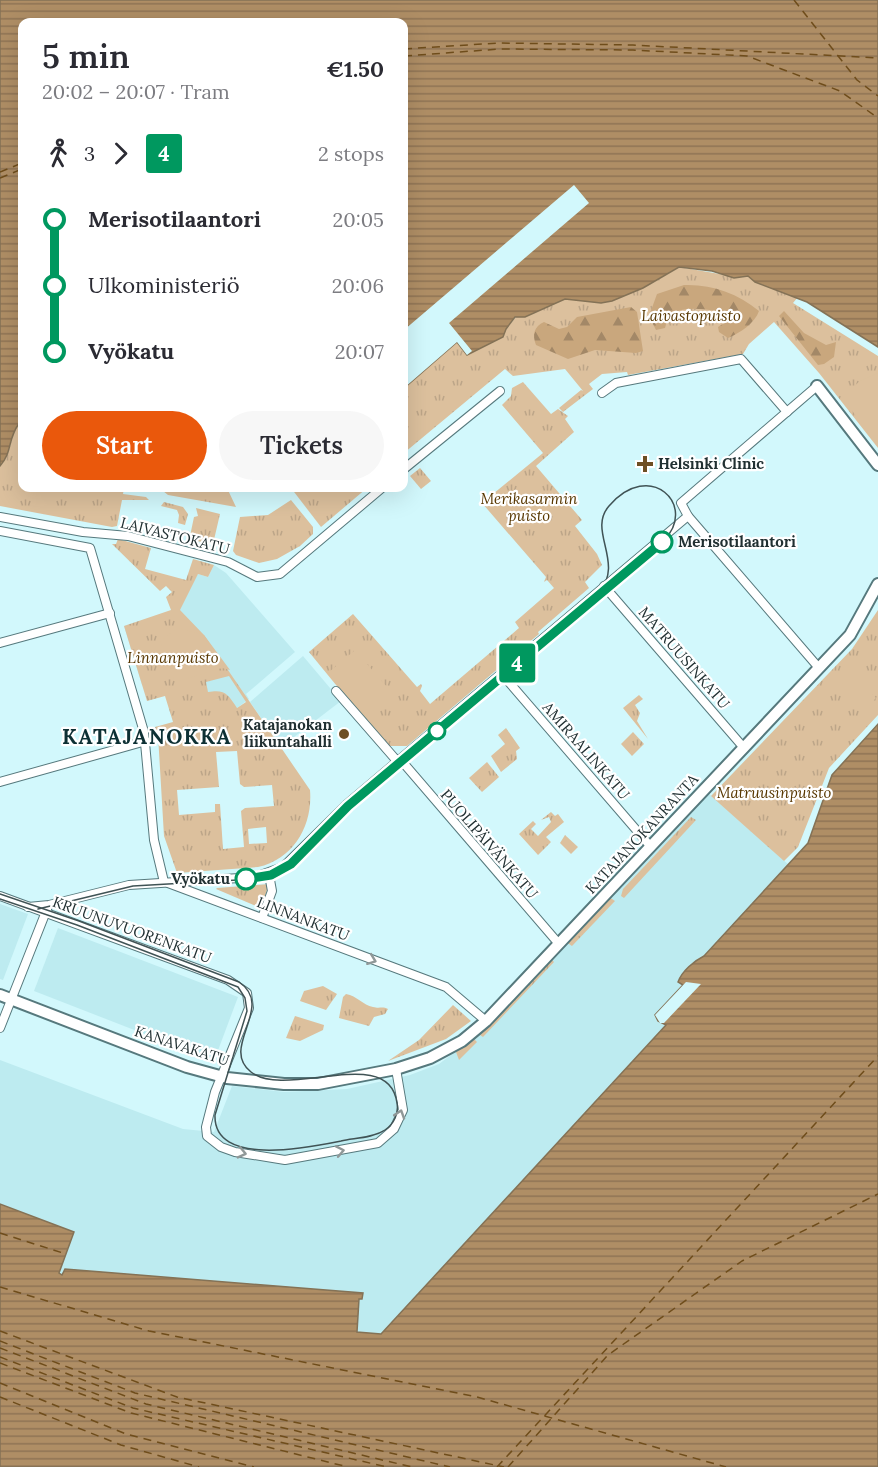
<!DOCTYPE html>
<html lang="en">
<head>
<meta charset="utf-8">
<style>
  body { margin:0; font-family:Lora,serif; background:#f7f7f7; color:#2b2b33; height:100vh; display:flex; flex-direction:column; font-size:22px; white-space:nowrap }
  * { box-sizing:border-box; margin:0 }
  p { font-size:20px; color:#7c7c81 }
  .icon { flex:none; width:33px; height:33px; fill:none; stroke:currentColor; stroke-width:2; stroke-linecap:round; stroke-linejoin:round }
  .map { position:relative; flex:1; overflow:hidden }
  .side { position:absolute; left:18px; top:18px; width:390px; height:474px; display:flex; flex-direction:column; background:#fff; border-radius:12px; box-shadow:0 6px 24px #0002 }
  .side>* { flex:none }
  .badge { padding:0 12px; border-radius:4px; font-size:21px; line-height:39px }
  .map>.badge { position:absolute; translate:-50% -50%; box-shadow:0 0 0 3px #fff }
  .legs { display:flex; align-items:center; gap:9px; height:66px; padding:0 24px; font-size:20px }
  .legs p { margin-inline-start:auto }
  .head { display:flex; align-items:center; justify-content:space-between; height:102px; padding:0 24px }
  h1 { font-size:33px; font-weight:600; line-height:45px }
  .button { display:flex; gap:12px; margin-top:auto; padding:12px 24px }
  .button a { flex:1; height:69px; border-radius:36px; background:#ea580c; color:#fff; font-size:24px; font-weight:600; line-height:69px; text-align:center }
  .button a+a { background:#f7f7f7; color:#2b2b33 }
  ul { padding:0 24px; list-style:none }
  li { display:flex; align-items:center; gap:21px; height:66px; font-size:22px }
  li i { display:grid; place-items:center; width:9px; height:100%; margin:0 8px; background:currentColor }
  li i::after { content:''; width:15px; height:15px; margin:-8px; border:4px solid; border-radius:50%; background:#fff }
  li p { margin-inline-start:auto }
  li:first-child i { background:linear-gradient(#0000 50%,currentColor 0) }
  li:last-child i { background:linear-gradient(currentColor 50%,#0000 0) }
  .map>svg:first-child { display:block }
  .built { fill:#bdebf0 }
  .grass { fill:url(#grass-tufts); fill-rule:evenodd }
  .forest { fill:url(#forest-firs) }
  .garden { fill:#dcc09d }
  .water { fill:url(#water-rules); stroke:#847256; stroke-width:1.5 }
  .pier { fill:#d2f8fc }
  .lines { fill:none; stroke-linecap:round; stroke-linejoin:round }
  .ferry { stroke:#6f4d1b; stroke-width:1.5; stroke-dasharray:8 6; stroke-linecap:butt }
  .street-casing { stroke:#56797d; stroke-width:10 }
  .secondary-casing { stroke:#56797d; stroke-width:14 }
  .street { stroke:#fff; stroke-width:8 }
  .secondary { stroke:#fff; stroke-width:10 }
  .tram { stroke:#405355; stroke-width:1.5 }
  .oneway { stroke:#909898 }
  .line-1-casing { stroke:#fff; stroke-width:14 }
  .line-1 { stroke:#00985f; stroke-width:9 }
  .poi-dot { fill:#6e4f24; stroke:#fff; stroke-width:2 }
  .stop-1-dot { fill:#fff; stroke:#00985f; stroke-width:3 }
  .labels { text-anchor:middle; stroke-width:4.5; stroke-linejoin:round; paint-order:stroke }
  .park-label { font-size:15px; font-style:italic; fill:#583700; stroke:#fff }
  .poi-label { font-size:15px; font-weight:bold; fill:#213032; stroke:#fff; text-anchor:start }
  .street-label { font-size:15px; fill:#213032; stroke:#fff }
  .stop-label { font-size:15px; font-weight:bold; fill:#213032; stroke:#fff; text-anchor:start }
  .district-label { font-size:21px; font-weight:bold; letter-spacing:1.5px; fill:#0d3034; stroke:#fff }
</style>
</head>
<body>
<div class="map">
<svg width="878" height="1467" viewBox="0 0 878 1467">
  <defs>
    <pattern id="grass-tufts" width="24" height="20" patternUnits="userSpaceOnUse" patternTransform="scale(1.5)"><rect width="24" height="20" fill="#dcc09d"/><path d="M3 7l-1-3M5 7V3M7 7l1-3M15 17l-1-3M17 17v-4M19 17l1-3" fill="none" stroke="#bca588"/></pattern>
    <pattern id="forest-firs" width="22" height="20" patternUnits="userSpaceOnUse" patternTransform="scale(1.5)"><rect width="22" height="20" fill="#c9a77d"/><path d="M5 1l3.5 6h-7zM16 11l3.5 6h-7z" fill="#a38867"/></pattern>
    <pattern id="water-rules" width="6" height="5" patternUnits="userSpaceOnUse" patternTransform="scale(1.5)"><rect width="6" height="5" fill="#af8e65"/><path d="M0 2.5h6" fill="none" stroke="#8e7454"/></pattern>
  </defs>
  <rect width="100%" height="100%" fill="#d2f8fc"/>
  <g class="built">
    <path d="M 214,565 L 226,573 L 295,652 L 246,694 L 249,699 L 237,708 L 142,685 L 124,626 L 172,611 L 198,574 L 208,577 Z"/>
    <path d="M 303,656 L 341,701 L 281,747 L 250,702 Z"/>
    <path d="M 708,793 L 789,865 L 704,956 L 697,959 L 681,982 L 684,985 L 661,1021 L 666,1025 L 381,1334 L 357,1332 L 359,1298 L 362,1293 L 65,1269 L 63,1275 L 58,1274 L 74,1232 L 0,1204 L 0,1060 L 183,1129 L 214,1132 L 232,1086 L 284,1092 L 347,1089 L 410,1075 L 439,1064 L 481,1032 Z"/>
    <path d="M 0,904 L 28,914 L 3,980 L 0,979 Z"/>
    <path d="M 58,928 L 238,997 L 214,1061 L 34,991 Z"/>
  </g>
  <g class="grass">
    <path d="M 679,267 L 737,277 L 748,276 L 755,282 L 798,297 L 793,303 L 878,356 L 878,448 L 819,373 L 774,322 L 749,344 L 743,354 L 628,375 L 627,372 L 602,374 L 589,384 L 593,389 L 563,412 L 559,408 L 581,390 L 583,391 L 565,369 L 513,376 L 505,369 L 404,453 L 404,388 L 457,342 L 474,351 L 503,337 L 506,329 L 516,317 L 525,317 L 565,299 L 601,303 L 643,288 Z"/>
    <path d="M 523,382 L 551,414 L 558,409 L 568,416 L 565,419 L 574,432 L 536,466 L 582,520 L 575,526 L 597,554 L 602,565 L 585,582 L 589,588 L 538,632 L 539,634 L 407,746 L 386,746 L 309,652 L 353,614 L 417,687 L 421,684 L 422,686 L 420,691 L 430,704 L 519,628 L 515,622 L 554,588 L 547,580 L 544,582 L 546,577 L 482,503 L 543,453 L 502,405 L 511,396 L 512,388 Z"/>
    <path d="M 22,424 L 22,488 L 124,488 L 123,494 L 146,497 L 149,500 L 122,500 L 117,526 L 112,527 L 0,506 L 0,466 C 12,454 9,438 18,425 Z"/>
    <path d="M 420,468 L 431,481 L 421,489 L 410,476 Z"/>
    <path d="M 168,488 L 183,491 L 195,488 L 216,490 L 227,488 L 236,507 L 168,495 L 163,491 Z"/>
    <path d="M 291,488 L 367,488 L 321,527 Z"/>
    <path d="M 291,500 L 313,527 L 313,534 L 300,546 L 277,559 L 259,563 L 236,555 L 233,551 L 240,517 L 268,515 Z"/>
    <path d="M 164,502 L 183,507 L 188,514 L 185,525 L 178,523 L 179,515 L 177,510 L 161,506 Z"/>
    <path d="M 196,508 L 220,514 L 213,544 L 196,541 L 196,538 L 190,536 L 194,517 L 198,516 Z"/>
    <path d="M 118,539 L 151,548 L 145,569 L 186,580 L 193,559 L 214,565 L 208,577 L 198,574 L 180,610 L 204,635 L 310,790 C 313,825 294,859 258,867 L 177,873 L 164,836 L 158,735 L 155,727 L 173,722 L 165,696 L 147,701 L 124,626 L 171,610 L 166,597 L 172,592 L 166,586 L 160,591 L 112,544 L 116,544 ZM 229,676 L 246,702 L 237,708 C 228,694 225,689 208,692 L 206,682 ZM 237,751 L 240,784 L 244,787 L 272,785 L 274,806 L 245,808 L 241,811 L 244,847 L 223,849 L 220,804 L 215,804 L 215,812 L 179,815 L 177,790 L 219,787 L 216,752 ZM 266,827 L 267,843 L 249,844 L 248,829 Z"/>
    <path d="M 878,610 L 878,715 L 829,768 L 798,847 L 784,861 L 711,796 L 852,649 Z"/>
    <path d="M 639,695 L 643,699 L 635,705 L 640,713 L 637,721 L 648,739 L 623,708 Z"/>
    <path d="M 506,728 L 520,748 L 516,751 L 517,759 L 501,772 L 491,756 L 505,744 L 498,735 Z"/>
    <path d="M 633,732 L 644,744 L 632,756 L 621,744 Z"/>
    <path d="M 487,762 L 499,777 L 482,792 L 469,778 Z"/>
    <path d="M 551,812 L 555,816 L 558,814 L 564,822 L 546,837 L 551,842 L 538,855 L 519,834 L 533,821 L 536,824 L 531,829 L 538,836 L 551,822 L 549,817 L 541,820 Z"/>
    <path d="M 691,817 L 696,820 L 624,898 L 621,896 L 623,889 Z"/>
    <path d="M 565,835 L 578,847 L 571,854 L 560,843 Z"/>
    <path d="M 269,884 L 261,908 L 216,889 L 217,888 Z"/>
    <path d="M 609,897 L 615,901 L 572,946 L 566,942 Z"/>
    <path d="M 552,960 L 554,962 L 483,1037 L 480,1035 Z"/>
    <path d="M 323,986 L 337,994 L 326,1010 L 300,1001 L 304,991 Z"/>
    <path d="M 346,994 C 357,996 363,1005 373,1007 C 380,1009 382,1006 388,1009 L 385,1014 L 374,1017 L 369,1026 L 339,1018 L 343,997 Z"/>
    <path d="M 453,1005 L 471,1021 L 446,1039 L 388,1061 L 419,1040 Z"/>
    <path d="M 295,1016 L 324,1025 L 323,1030 L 300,1041 L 286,1038 Z"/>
    <path d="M 474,1039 L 477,1042 L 459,1060 L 456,1052 Z"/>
  </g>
  <g class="forest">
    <path d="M 684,285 C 712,284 737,293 759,311 C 755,323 740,333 728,338 L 719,332 L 718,327 L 730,319 L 729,314 C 709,309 688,305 669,314 L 665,328 L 656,330 L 649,316 L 657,294 Z"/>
    <path d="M 631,307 L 637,312 L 643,351 L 636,353 L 595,350 L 568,359 L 536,345 C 532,335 534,326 544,322 L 559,329 L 567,327 L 577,317 Z"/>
    <path d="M 784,311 L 804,333 L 826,345 L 836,342 L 834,357 L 824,364 L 818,365 L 779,316 Z"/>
  </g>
  <g class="garden">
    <path d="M 878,373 L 878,445 L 844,400 L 844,395 L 860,381 Z"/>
    <path d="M 178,628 L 204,635 L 230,670 L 222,668 L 175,682 L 160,641 Z"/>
    <path d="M 355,650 L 393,694 L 367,716 L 329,672 Z"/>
    <path d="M 852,674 L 876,698 L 865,709 L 842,683 Z"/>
  </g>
  <g class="water">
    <path d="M 0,0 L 878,0 L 878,347 L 807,302 L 755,282 L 748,276 L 734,278 L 712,271 L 679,267 L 643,288 L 612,301 L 601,303 L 565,299 L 525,317 L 515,317 L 506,329 L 503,337 L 467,355 L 457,342 L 404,388 L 404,22 L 22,22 L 22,424 L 18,425 C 8,439 12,453 0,466 Z"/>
    <path d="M 878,724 L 878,1467 L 0,1467 L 0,1204 L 74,1232 L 59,1273 L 62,1275 L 65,1269 L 363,1293 L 362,1299 L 359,1299 L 357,1332 L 381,1334 L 666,1025 L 658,1021 L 655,1015 L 683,985 L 678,982 C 682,971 694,961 704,956 L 808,843 L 832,775 Z"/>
  </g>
  <g class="pier">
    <path d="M 574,185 L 589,203 L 449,323 L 472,351 L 467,355 L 457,342 L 404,388 L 404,330 Z"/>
    <path d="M 227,488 L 286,488 L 270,501 L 232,494 Z"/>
    <path d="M 686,982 L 701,984 L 664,1023 L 660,1023 L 655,1015 Z"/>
  </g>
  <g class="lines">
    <g class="ferry">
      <path d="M 794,0 L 857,80 L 878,96"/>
      <path d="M 404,49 L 499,43 L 633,45 L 878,58"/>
      <path d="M 404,56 L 500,49 L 633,50 L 747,56 L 840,91 L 878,118"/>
      <path d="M 0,172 L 22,163"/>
      <path d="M 0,178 L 22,169"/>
      <path d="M 0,1233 L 66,1254"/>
      <path d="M 0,1287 L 149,1331 L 477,1397 L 726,1467"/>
      <path d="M 0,1331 L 177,1397 L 504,1467"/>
      <path d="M 0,1341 L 135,1393 L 450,1467"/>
      <path d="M 0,1348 L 146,1404 L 412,1467"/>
      <path d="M 0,1357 L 133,1408 L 387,1467"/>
      <path d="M 0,1363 L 131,1413 L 348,1467"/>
      <path d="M 0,1383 L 126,1434 L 254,1467"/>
      <path d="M 0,1397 L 121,1445 L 199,1467"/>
      <path d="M 497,1467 L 878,1056"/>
      <path d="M 508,1467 L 608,1355 L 742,1261 L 878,1194"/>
    </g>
    <g class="street-casing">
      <g id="street">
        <path d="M 817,386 L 681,503 L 688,516 L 819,668"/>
        <path d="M 602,393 L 616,383 L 741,359 L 787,412"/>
        <path d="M 404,469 L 500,391"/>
        <path d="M 0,517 L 83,532 L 128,536 L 228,562 L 257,577 L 280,574 L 382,488"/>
        <path d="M 0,531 L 90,548 L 144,732 L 154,840 L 164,882"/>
        <path d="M 604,586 L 744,748"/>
        <path d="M 0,643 L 110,613"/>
        <path d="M 501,673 L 651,847"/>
        <path d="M 336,691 L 397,761"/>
        <path d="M 400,759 L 559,944"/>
        <path d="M 0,782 L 146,741"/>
        <path d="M 168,883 L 446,987 L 486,1021"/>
        <path d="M 0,896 L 228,980 L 247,993 L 249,1008 L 215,1092 L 206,1127 L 207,1136 L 221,1147 L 235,1152 L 285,1160 L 378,1143 L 394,1129 L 403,1110 L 396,1069"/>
        <path d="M 28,907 L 49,905 L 129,885 L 255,877 L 283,867 L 347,804 L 688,516"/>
        <path d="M 262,918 L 272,891 L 270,880"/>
        <path d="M 0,1028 L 47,909"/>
      </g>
    </g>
    <g class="secondary-casing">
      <g id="secondary">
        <path d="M 817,386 L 878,465"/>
        <path d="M 0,995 L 187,1067 L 227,1078 L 284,1084 L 318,1084 L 396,1069 L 430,1058 L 462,1041 L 486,1021 L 850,635 L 878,584"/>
      </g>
    </g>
    <use href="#street" class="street"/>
    <use href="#secondary" class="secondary"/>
    <g class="tram">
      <path d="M 0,894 L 79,921 L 239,982 C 276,1007 219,1047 251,1072 C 287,1100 389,1043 397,1103 C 399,1113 394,1124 385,1130 C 373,1138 354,1138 341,1141 C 311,1147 213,1168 215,1115 L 247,1011 L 245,998 L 238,987 L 77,925 L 0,899"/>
      <path d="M 38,909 L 133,886 L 255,879 L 284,869 L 348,806 L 664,540 C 698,506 650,458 609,506 C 587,531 625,562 599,593 L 537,645 L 514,659"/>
    </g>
  </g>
  <defs><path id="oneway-chevron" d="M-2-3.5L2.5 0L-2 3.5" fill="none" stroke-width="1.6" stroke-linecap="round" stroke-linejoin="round" transform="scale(1.5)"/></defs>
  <g class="oneway">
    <use href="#oneway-chevron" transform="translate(372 960) rotate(21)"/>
    <use href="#oneway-chevron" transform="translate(400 1114) rotate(-72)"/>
    <use href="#oneway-chevron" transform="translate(340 1151) rotate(-11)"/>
    <use href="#oneway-chevron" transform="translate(242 1153) rotate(13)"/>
  </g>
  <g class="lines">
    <g class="line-1-casing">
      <path id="line-1" d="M 246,879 L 271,875 L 291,864 L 348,806 L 662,542"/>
    </g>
    <use href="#line-1" class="line-1"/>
  </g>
  <g class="poi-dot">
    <path d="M642 455h6v6h6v6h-6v6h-6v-6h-6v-6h6z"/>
    <circle cx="344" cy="734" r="6"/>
  </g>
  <g class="stop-1-dot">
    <circle cx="662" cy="542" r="10"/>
    <circle cx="437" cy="731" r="8"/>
    <circle cx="246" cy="879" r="10"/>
  </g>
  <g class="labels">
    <g class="park-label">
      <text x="691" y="321">Laivastopuisto</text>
      <text x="529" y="504">Merikasarmin<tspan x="529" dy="17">puisto</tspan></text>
      <text x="173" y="663">Linnanpuisto</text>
      <text x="774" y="798">Matruusinpuisto</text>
    </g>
    <g class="poi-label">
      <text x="658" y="469">Helsinki Clinic</text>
      <text x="332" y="730" text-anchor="end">Katajanokan<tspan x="332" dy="17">liikuntahalli</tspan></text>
    </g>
    <g class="street-label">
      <text transform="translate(175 536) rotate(14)" y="5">LAIVASTOKATU</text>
      <text transform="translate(684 658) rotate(49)" y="5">MATRUUSINKATU</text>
      <text transform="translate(586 751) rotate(49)" y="5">AMIRAALINKATU</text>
      <text transform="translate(642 834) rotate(-47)" y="5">KATAJANOKANRANTA</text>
      <text transform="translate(489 844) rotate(49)" y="5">PUOLIPÄIVÄNKATU</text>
      <text transform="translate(303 919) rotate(21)" y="5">LINNANKATU</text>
      <text transform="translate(132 930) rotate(20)" y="5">KRUUNUVUORENKATU</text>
      <text transform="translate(182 1046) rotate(18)" y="5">KANAVAKATU</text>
    </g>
    <g class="stop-label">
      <text x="678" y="547">Merisotilaantori</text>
      <text x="230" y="884" text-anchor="end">Vyökatu</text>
    </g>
    <g class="district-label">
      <text x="147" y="744">KATAJANOKKA</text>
    </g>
  </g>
</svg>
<b class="badge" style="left:517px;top:663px;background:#00985f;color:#fff">4</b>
<section class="side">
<div class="head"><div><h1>5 min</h1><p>20:02 – 20:07 · Tram</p></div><b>€1.50</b></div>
<div class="legs"><svg class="icon" aria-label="walk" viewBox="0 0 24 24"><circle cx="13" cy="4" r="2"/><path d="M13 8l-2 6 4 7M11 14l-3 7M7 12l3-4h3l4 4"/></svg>3<svg class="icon" aria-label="forward" viewBox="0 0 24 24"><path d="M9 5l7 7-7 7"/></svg><b class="badge" style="background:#00985f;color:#fff">4</b><p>2 stops</p></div>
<ul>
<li><i style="color:#00985f"></i><b>Merisotilaantori</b><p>20:05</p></li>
<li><i style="color:#00985f"></i><span>Ulkoministeriö</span><p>20:06</p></li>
<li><i style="color:#00985f"></i><b>Vyökatu</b><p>20:07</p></li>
</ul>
<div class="button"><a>Start</a><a>Tickets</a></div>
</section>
</div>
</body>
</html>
